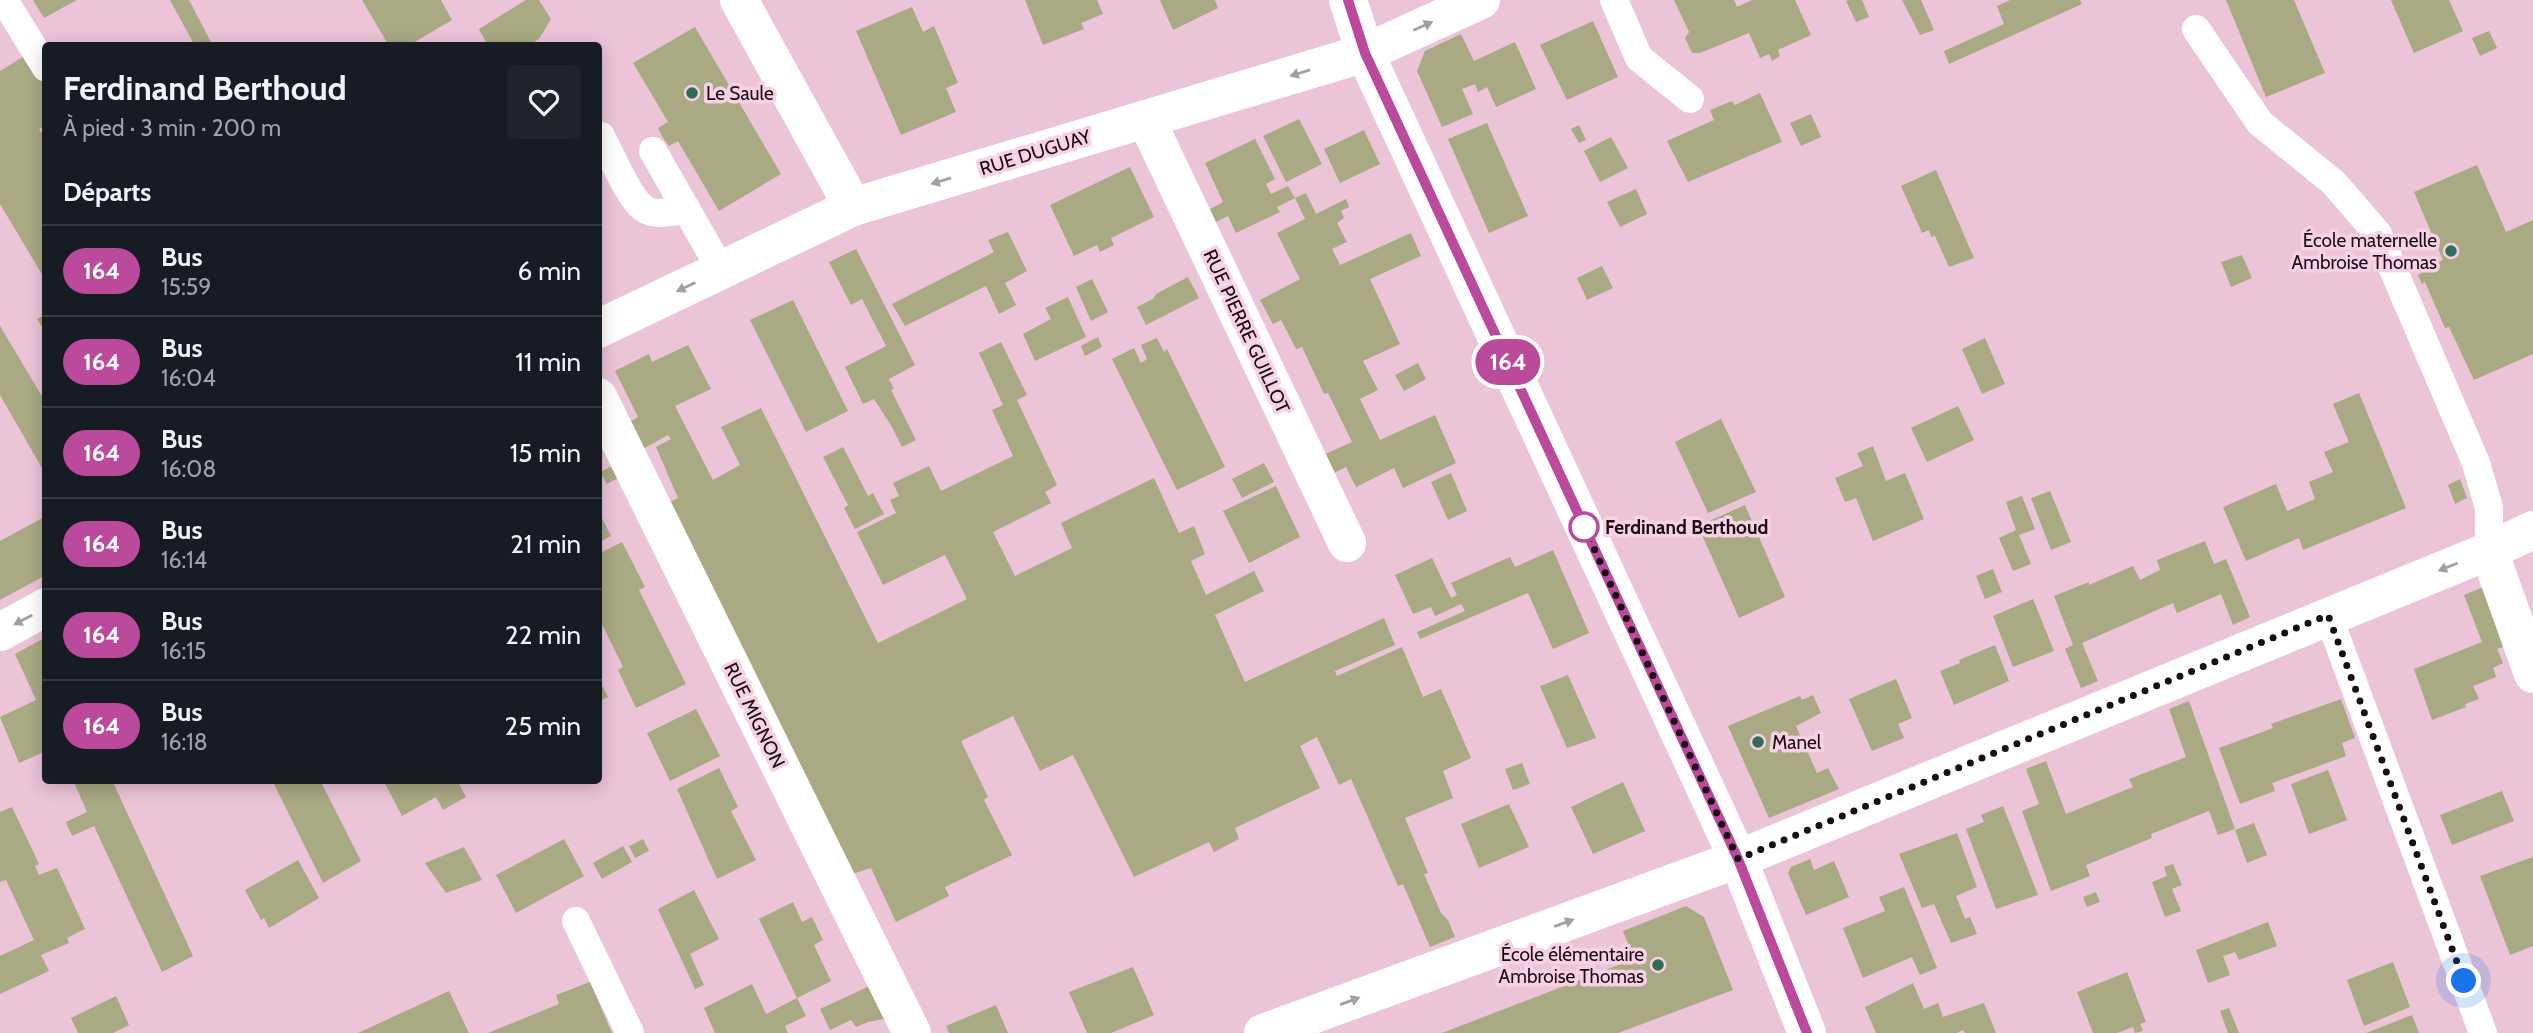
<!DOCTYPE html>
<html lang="fr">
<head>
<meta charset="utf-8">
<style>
  body { margin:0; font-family:Cabin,sans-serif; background:#20242c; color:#f1f3f6; height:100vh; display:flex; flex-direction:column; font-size:26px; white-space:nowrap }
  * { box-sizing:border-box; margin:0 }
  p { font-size:23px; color:#9ea1a6 }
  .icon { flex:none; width:38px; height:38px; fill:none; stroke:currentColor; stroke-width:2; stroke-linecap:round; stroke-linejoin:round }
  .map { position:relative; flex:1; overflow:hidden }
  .side { position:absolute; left:42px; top:42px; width:560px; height:742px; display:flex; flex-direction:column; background:#171b24; border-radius:7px; box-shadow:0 4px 18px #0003 }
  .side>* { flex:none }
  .badge { padding:0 14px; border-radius:23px; font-size:24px; line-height:46px }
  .you { position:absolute; width:35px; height:35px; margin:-18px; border:5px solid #fff; border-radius:50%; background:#1a73e8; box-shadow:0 0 0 10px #1a73e833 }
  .map>.badge { position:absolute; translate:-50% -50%; box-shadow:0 0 0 4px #fff }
  h2 { padding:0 21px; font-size:26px; line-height:63px }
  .round { display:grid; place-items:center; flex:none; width:74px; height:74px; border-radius:7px; background:#20242c }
  .summary { display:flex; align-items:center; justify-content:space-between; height:119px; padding:0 21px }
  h1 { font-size:33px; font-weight:700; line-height:52px }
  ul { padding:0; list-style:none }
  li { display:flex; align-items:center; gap:21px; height:91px; padding:0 21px; border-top:2px solid #363941 }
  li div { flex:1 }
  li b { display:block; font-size:26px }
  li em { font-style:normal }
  li .badge { min-width:77px; font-weight:700; text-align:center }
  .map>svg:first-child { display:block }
  .building { fill:#a9a984 }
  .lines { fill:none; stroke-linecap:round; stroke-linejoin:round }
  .service { stroke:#fff; stroke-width:28 }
  .minor { stroke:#fff; stroke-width:38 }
  .tertiary { stroke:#fff; stroke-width:38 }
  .oneway { fill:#a39ea1 }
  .line-casing { stroke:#fff; stroke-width:16 }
  .line { stroke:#bb4a9d; stroke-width:10 }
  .walk { stroke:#1a0d14; stroke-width:7; stroke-dasharray:0 12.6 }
  .poi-dot { fill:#306c56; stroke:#f8d1e4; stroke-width:2.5 }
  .stop-dot { fill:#fff; stroke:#bb4a9d; stroke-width:3.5 }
  .labels { text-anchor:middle; stroke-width:7; stroke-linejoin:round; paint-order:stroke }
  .poi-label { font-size:19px; fill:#1a0d14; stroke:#f8d1e4; text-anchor:start }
  .street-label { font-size:19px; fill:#1a0d14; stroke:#f8d1e4 }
  .stop-label { font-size:19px; font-weight:bold; fill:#1a0d14; stroke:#f8d1e4; text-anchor:start }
</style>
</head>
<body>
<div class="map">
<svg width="2533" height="1033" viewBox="0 0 2533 1033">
  <rect width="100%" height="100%" fill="#ebc4d7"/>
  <g class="building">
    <path d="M 33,0 L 77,0 L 44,18 Z"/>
    <path d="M 170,0 L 189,0 L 213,46 L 195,46 Z"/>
    <path d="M 362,0 L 441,0 L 452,20 L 408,46 L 389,46 Z"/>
    <path d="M 526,0 L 539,0 L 551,19 L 539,39 L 528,46 L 488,46 L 479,29 Z"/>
    <path d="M 1025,0 L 1097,0 L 1103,14 L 1081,23 L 1084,29 L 1043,45 Z"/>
    <path d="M 1160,0 L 1215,0 L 1218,8 L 1173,30 Z"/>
    <path d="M 1674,0 L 1734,0 L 1737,7 L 1752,0 L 1795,0 L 1811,35 L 1778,50 L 1780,56 L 1772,61 L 1769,54 L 1760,58 L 1749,33 L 1700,53 L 1692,53 L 1685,38 L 1689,32 Z"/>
    <path d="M 1849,0 L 1862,0 L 1869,17 L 1856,22 L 1846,1 Z"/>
    <path d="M 1902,0 L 1921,0 L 1934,30 L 1920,35 Z"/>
    <path d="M 2010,0 L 2080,0 L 2082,4 L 1949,64 L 1944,51 L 2004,24 L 1997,6 Z"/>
    <path d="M 2226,0 L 2294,0 L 2325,73 L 2266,97 Z"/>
    <path d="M 2391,0 L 2449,0 L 2463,31 L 2414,53 Z"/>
    <path d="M 912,7 L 923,32 L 934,26 L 958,83 L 946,88 L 956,112 L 901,135 L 856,31 Z"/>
    <path d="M 1593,21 L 1618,77 L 1567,100 L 1540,45 Z"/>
    <path d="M 695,27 L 781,174 L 719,211 L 678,141 L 669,146 L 663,138 L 658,128 L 668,122 L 633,63 Z"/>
    <path d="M 2489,31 L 2497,48 L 2480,56 L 2472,38 Z"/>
    <path d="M 1461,34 L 1474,61 L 1515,42 L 1536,89 L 1496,107 L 1487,87 L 1478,92 L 1475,84 L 1462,89 L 1473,114 L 1442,127 L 1417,71 L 1425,51 Z"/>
    <path d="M 26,55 L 46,88 L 46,125 L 39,129 L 46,139 L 46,281 L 0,204 L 0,71 Z"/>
    <path d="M 1760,93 L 1782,142 L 1688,182 L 1667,141 L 1714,120 L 1710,110 L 1732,101 L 1735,105 Z"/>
    <path d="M 1811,114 L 1821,137 L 1801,146 L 1790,123 Z"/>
    <path d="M 1299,119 L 1322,164 L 1286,182 L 1263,136 Z"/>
    <path d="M 1487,123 L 1528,216 L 1489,233 L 1448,139 Z"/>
    <path d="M 1579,125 L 1586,140 L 1579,143 L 1571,129 Z"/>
    <path d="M 1364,130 L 1380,164 L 1340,183 L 1324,149 Z"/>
    <path d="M 1611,137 L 1628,168 L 1600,182 L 1584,151 Z"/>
    <path d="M 1255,139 L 1275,179 L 1266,184 L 1271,194 L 1288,186 L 1295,198 L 1277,207 L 1280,212 L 1236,233 L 1228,216 L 1216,222 L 1210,209 L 1223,202 L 1205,163 Z"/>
    <path d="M 2477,165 L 2506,232 L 2533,220 L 2533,354 L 2474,380 L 2449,327 L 2445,328 L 2425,282 L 2422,284 L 2418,275 L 2422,273 L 2421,270 L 2443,260 L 2414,192 Z"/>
    <path d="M 1130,167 L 1154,217 L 1111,238 L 1114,245 L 1100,252 L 1097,245 L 1074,256 L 1050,205 Z"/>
    <path d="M 1936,170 L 1974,258 L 1949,267 L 1935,236 L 1931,237 L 1929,230 L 1922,233 L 1901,186 Z"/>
    <path d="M 1636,189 L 1647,214 L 1620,227 L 1607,202 Z"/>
    <path d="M 1306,193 L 1316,214 L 1346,199 L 1349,207 L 1341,211 L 1344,218 L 1337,223 L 1347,242 L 1332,249 L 1340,265 L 1411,233 L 1421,256 L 1370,279 L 1400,344 L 1363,361 L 1378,390 L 1360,399 L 1380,440 L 1435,415 L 1456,463 L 1403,488 L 1394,468 L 1356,487 L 1346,467 L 1332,474 L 1323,455 L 1352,442 L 1328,393 L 1324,394 L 1302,347 L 1296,349 L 1281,320 L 1273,324 L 1260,300 L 1300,279 L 1277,233 L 1305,219 L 1295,198 Z"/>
    <path d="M 1008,232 L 1027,271 L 1005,283 L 1016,305 L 999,314 L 986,286 L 905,326 L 892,304 L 994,252 L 988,240 Z"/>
    <path d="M 856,249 L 915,365 L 889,379 L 894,389 L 891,390 L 916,440 L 902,447 L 892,427 L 874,399 L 863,404 L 845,367 L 886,346 L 862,299 L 851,305 L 829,262 Z"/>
    <path d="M 2242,255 L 2252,278 L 2231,287 L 2221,262 Z"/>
    <path d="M 1602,266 L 1613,288 L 1587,300 L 1577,278 Z"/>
    <path d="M 1188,277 L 1199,298 L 1146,325 L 1137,307 L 1153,299 L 1156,294 Z"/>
    <path d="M 1092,279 L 1108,312 L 1091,321 L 1076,287 Z"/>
    <path d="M 1068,297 L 1086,337 L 1035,361 L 1023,334 L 1051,319 L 1045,308 Z"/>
    <path d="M 793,300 L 848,411 L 806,432 L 750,320 Z"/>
    <path d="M 46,314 L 46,333 L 37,319 Z"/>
    <path d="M 0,326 L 46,403 L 46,475 L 0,395 Z"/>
    <path d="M 1098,337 L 1102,347 L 1085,356 L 1081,346 Z"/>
    <path d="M 1157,338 L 1164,352 L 1167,349 L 1225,467 L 1177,490 L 1112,359 L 1134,348 L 1141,363 L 1147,359 L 1141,345 Z"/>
    <path d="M 1985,338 L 2005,384 L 1982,394 L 1962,349 Z"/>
    <path d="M 1001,342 L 1027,395 L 1017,400 L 1057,485 L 1045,492 L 1051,503 L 993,532 L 1015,576 L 1072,548 L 1061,523 L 1154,478 L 1179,533 L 1194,526 L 1205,554 L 1191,561 L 1206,595 L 1254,571 L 1264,591 L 1215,615 L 1245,682 L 1384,618 L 1395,645 L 1335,671 L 1337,676 L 1402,647 L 1423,697 L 1441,689 L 1471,758 L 1443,771 L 1453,798 L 1405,818 L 1428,873 L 1424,874 L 1441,913 L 1448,920 L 1455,937 L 1430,947 L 1403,884 L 1398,886 L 1351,779 L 1339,785 L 1317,737 L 1300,746 L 1320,788 L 1235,828 L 1239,839 L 1214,852 L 1209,842 L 1134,877 L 1073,755 L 1040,771 L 1013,716 L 961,741 L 988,797 L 984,800 L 1012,855 L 945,887 L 949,896 L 896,922 L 871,868 L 852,874 L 667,503 L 678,498 L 656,447 L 671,439 L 668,435 L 641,450 L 628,423 L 638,417 L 615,371 L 649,354 L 652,362 L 688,345 L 711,389 L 675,406 L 713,480 L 740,465 L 721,427 L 761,408 L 878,643 L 967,599 L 945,555 L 883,585 L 857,532 L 896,513 L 890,500 L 899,496 L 893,483 L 929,466 L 941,491 L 1013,456 L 992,410 L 1003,405 L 979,353 Z"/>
    <path d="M 1418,363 L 1426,379 L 1404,391 L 1395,375 Z"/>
    <path d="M 2359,393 L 2406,508 L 2303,550 L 2299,538 L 2246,561 L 2223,507 L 2276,484 L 2287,511 L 2315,499 L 2309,482 L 2333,472 L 2324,452 L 2349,442 L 2333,404 Z"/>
    <path d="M 1958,406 L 1974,440 L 1927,462 L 1911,428 Z"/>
    <path d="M 1721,419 L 1756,492 L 1708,513 L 1675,442 Z"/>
    <path d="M 1873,446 L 1886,481 L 1905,473 L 1924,519 L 1873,541 L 1856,498 L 1845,502 L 1835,478 L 1863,466 L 1857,453 Z"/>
    <path d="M 843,447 L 868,496 L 873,493 L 884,514 L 855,529 L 844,508 L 848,505 L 823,457 Z"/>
    <path d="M 1264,463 L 1274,482 L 1242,498 L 1232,479 Z"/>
    <path d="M 616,464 L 622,476 L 607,484 L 600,472 Z"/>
    <path d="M 1451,473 L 1467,511 L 1448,520 L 1431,482 Z"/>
    <path d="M 2460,479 L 2467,498 L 2455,504 L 2448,485 Z"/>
    <path d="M 1276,486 L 1300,537 L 1249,563 L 1223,511 Z"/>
    <path d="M 2050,491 L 2071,542 L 2051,550 L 2031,498 Z"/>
    <path d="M 2022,496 L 2035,529 L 2019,535 L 2031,564 L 2013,571 L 1999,538 L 2016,530 L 2006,502 Z"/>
    <path d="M 1745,505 L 1785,597 L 1739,618 L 1698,526 Z"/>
    <path d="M 598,510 L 611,536 L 598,543 Z"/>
    <path d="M 46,516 L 46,575 L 0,600 L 0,541 Z"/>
    <path d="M 2205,541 L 2214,564 L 2226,559 L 2250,617 L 2233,625 L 2221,594 L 2177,613 L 2173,603 L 2082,643 L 2098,681 L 2081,688 L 2065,649 L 2073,645 L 2054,596 L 2089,582 L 2089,585 L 2133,566 L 2140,580 L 2160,570 L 2157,560 Z"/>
    <path d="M 622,542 L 645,587 L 639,590 L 686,684 L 636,708 L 618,670 L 623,667 L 598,616 L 598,554 Z"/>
    <path d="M 1553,550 L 1589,633 L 1553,649 L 1528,593 L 1420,639 L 1417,632 L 1465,611 L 1461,604 L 1435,616 L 1431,607 L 1413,614 L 1395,575 L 1432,558 L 1451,598 L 1457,595 L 1451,583 L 1510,557 L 1515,567 Z"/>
    <path d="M 1993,569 L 2002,592 L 1985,599 L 1976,576 Z"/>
    <path d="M 2491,584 L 2514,643 L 2497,649 L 2503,663 L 2493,668 L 2496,677 L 2473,686 L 2479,699 L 2465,704 L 2466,707 L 2432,720 L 2414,669 L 2482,642 L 2464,595 Z"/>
    <path d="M 2033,599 L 2054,651 L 2013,667 L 1993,616 Z"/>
    <path d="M 46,637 L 46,751 L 19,763 L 0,717 L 36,700 L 15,654 Z"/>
    <path d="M 1995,645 L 2009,681 L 1954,705 L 1940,671 L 1960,663 L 1959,660 Z"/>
    <path d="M 1568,675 L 1596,738 L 1567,748 L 1540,686 Z"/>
    <path d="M 598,678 L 608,697 L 598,702 Z"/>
    <path d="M 1896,679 L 1912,718 L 1898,724 L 1904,738 L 1872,751 L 1849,699 Z"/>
    <path d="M 1813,695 L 1821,713 L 1796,726 L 1817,773 L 1828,768 L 1839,789 L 1769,818 L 1728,726 L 1800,696 L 1802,700 Z"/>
    <path d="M 2341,699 L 2355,738 L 2342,743 L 2346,756 L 2272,783 L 2275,791 L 2240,804 L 2219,748 L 2273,728 L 2271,724 Z"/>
    <path d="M 2189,701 L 2235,829 L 2218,835 L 2209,811 L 2151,834 L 2152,838 L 2086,865 L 2090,876 L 2051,891 L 2022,811 L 2039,804 L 2026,769 L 2046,761 L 2066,814 L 2133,787 L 2129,779 L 2186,757 L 2169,709 Z"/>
    <path d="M 696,709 L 720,756 L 670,781 L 647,733 Z"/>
    <path d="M 1522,763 L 1530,784 L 1513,790 L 1505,769 Z"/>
    <path d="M 719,768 L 738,807 L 731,811 L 756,860 L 717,879 L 677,789 Z"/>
    <path d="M 2328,770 L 2347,820 L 2309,834 L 2291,784 Z"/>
    <path d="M 73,780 L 112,780 L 193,956 L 162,972 L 94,826 L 72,836 L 66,822 L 87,812 Z"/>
    <path d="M 272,780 L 320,780 L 361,861 L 323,883 Z"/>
    <path d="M 383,780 L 457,780 L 466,797 L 443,810 L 436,797 L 402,816 Z"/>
    <path d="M 1623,782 L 1645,831 L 1593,854 L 1571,807 Z"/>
    <path d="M 2502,791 L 2514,821 L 2452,845 L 2440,815 Z"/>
    <path d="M 1509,804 L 1529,847 L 1479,868 L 1461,824 Z"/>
    <path d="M 2003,806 L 2038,895 L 1996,909 L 1966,829 L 1984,822 L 1981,815 Z"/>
    <path d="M 12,807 L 39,864 L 35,866 L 39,875 L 57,868 L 85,929 L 67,938 L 69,943 L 41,955 L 49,971 L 0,994 L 0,956 L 34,940 L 6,880 L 0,882 L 0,812 Z"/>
    <path d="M 2254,823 L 2267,855 L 2247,863 L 2235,830 Z"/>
    <path d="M 1957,833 L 1977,887 L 1956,896 L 1965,919 L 1970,917 L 1977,934 L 1951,943 L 1934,904 L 1922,908 L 1899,854 Z"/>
    <path d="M 564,839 L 584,876 L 516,913 L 496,875 Z"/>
    <path d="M 643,839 L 649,851 L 635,858 L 629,846 Z"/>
    <path d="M 623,846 L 632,862 L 602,879 L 593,863 Z"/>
    <path d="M 464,847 L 482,880 L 446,893 L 425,863 Z"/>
    <path d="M 2533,857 L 2533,946 L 2510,955 L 2480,876 Z"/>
    <path d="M 1810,859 L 1814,870 L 1834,861 L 1849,897 L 1806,915 L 1788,873 L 1791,867 Z"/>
    <path d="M 298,860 L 319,898 L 269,928 L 264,918 L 261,920 L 245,890 Z"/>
    <path d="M 2173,864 L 2182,885 L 2172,889 L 2181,911 L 2165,917 L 2152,882 L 2167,876 L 2164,867 Z"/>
    <path d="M 1904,887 L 1937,968 L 1920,975 L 1912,957 L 1863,978 L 1843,928 L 1885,911 L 1879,897 Z"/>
    <path d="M 694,890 L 719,939 L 690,954 L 704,985 L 695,989 L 658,909 Z"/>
    <path d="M 2096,892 L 2100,902 L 2087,907 L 2083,897 Z"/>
    <path d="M 793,902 L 802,922 L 812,917 L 823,940 L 814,945 L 831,981 L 797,998 L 759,919 Z"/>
    <path d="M 1686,906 L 1704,917 L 1733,990 L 1618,1033 L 1442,1033 L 1634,959 L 1623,931 Z"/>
    <path d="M 2268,922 L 2277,946 L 2239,960 L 2235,952 L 2223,956 L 2230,975 L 2208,983 L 2196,950 Z"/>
    <path d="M 2393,962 L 2410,1007 L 2364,1026 L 2347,980 Z"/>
    <path d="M 1133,967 L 1154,1015 L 1111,1033 L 1087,1033 L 1069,992 Z"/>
    <path d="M 2127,972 L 2146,1022 L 2140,1024 L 2143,1031 L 2135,1033 L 2133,1027 L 2117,1033 L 2093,1033 L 2077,992 Z"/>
    <path d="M 590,982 L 612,1033 L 488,1033 L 559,1004 L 556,995 Z"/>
    <path d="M 1913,983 L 1924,1009 L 1938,1003 L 1943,1017 L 1984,1003 L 1996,1033 L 1965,1033 L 1963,1030 L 1957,1033 L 1876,1033 L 1865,1007 Z"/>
    <path d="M 752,984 L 766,1014 L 797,998 L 806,1016 L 785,1026 L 788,1033 L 715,1033 L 704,1008 Z"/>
    <path d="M 874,984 L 890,1018 L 868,1022 L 856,1027 L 851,1020 L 830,1030 L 820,1009 Z"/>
    <path d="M 449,991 L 469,1033 L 358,1033 Z"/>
    <path d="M 116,996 L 129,1025 L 113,1033 L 78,1033 L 71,1018 Z"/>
    <path d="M 996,1005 L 1008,1033 L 949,1033 L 946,1026 Z"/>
    <path d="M 2229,1008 L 2239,1033 L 2228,1033 L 2220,1011 Z"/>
    <path d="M 2412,1015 L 2419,1033 L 2366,1033 Z"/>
  </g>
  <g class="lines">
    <g class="service">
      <path d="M 4,0 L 46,68"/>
      <path d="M 1614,0 L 1639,58 L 1690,99"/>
      <path d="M 2196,29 L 2260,123 L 2334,183 L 2378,234 L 2476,463 L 2489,508 L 2489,551"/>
      <path d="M 601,136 C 610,153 629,198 643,208 C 654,217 674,211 687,210"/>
      <path d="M 653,151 L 721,270"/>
      <path d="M 2328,615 L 2483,1033"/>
      <path d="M 576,921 L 630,1033"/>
    </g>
    <g class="minor">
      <path d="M 739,0 L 853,207"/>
      <path d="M 1146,119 L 1347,543"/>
      <path d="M 598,329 L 853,207 L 1365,53 L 1481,0"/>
      <path d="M 598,397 L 912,1033"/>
      <path d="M 2489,551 L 2533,674"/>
      <path d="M 0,632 L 46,607"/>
      <path d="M 1263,1033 L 1738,859 L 2489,551 L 2533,530"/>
    </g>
    <path class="tertiary" d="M 1348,0 L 1365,53 L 1738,859 L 1807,1033"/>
  </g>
  <defs><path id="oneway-solid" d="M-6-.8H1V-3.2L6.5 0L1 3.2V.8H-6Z" transform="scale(1.75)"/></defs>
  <g class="oneway">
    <use href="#oneway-solid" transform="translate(1423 26) rotate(-24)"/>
    <use href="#oneway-solid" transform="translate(1300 73) rotate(163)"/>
    <use href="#oneway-solid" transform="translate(941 181) rotate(163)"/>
    <use href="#oneway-solid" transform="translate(686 287) rotate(154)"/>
    <use href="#oneway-solid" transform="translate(2448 567) rotate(158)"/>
    <use href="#oneway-solid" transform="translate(23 620) rotate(152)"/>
    <use href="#oneway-solid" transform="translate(1564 923) rotate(-20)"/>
    <use href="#oneway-solid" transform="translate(1350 1001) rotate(-20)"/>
  </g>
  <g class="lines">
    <g class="line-casing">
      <path id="line" d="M 1348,0 L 1365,53 L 1738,859 L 1807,1033"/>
    </g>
    <use href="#line" class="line"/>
    <path class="walk" d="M 1584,527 L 1738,859 L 2328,615 L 2464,981"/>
  </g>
  <g class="poi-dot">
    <circle cx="692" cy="93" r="7"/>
    <circle cx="2451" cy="251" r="7"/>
    <circle cx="1758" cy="742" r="7"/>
    <circle cx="1658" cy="965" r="7"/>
  </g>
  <circle class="stop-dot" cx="1584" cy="527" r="14"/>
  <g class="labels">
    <g class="poi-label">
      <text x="706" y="100">Le Saule</text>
      <text x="2437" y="247" text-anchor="end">École maternelle<tspan x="2437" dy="22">Ambroise Thomas</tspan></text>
      <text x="1772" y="749">Manel</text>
      <text x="1644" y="961" text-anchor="end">École élémentaire<tspan x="1644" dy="22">Ambroise Thomas</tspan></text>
    </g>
    <g class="street-label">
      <text transform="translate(1035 152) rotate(-17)" y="7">RUE DUGUAY</text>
      <text transform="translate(1247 331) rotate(65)" y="7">RUE PIERRE GUILLOT</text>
      <text transform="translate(755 715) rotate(64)" y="7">RUE MIGNON</text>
    </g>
    <g class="stop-label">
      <text x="1605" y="534">Ferdinand Berthoud</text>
    </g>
  </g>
</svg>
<div class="you" style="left:2464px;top:981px"></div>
<b class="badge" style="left:1508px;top:362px;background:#bb4a9d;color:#fff">164</b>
<section class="side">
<div class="summary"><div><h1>Ferdinand Berthoud</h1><p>À pied · 3 min · 200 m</p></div><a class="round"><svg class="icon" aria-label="heart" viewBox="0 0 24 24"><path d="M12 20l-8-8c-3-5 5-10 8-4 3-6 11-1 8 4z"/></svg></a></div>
<h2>Départs</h2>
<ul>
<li><span class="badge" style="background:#bb4a9d;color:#fff">164</span><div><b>Bus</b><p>15:59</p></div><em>6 min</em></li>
<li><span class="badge" style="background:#bb4a9d;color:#fff">164</span><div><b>Bus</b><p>16:04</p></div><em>11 min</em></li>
<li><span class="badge" style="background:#bb4a9d;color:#fff">164</span><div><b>Bus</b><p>16:08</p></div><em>15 min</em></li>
<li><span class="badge" style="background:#bb4a9d;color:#fff">164</span><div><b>Bus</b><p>16:14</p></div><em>21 min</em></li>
<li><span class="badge" style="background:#bb4a9d;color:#fff">164</span><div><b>Bus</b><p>16:15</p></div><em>22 min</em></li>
<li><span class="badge" style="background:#bb4a9d;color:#fff">164</span><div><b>Bus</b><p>16:18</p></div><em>25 min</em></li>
</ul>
</section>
</div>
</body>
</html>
